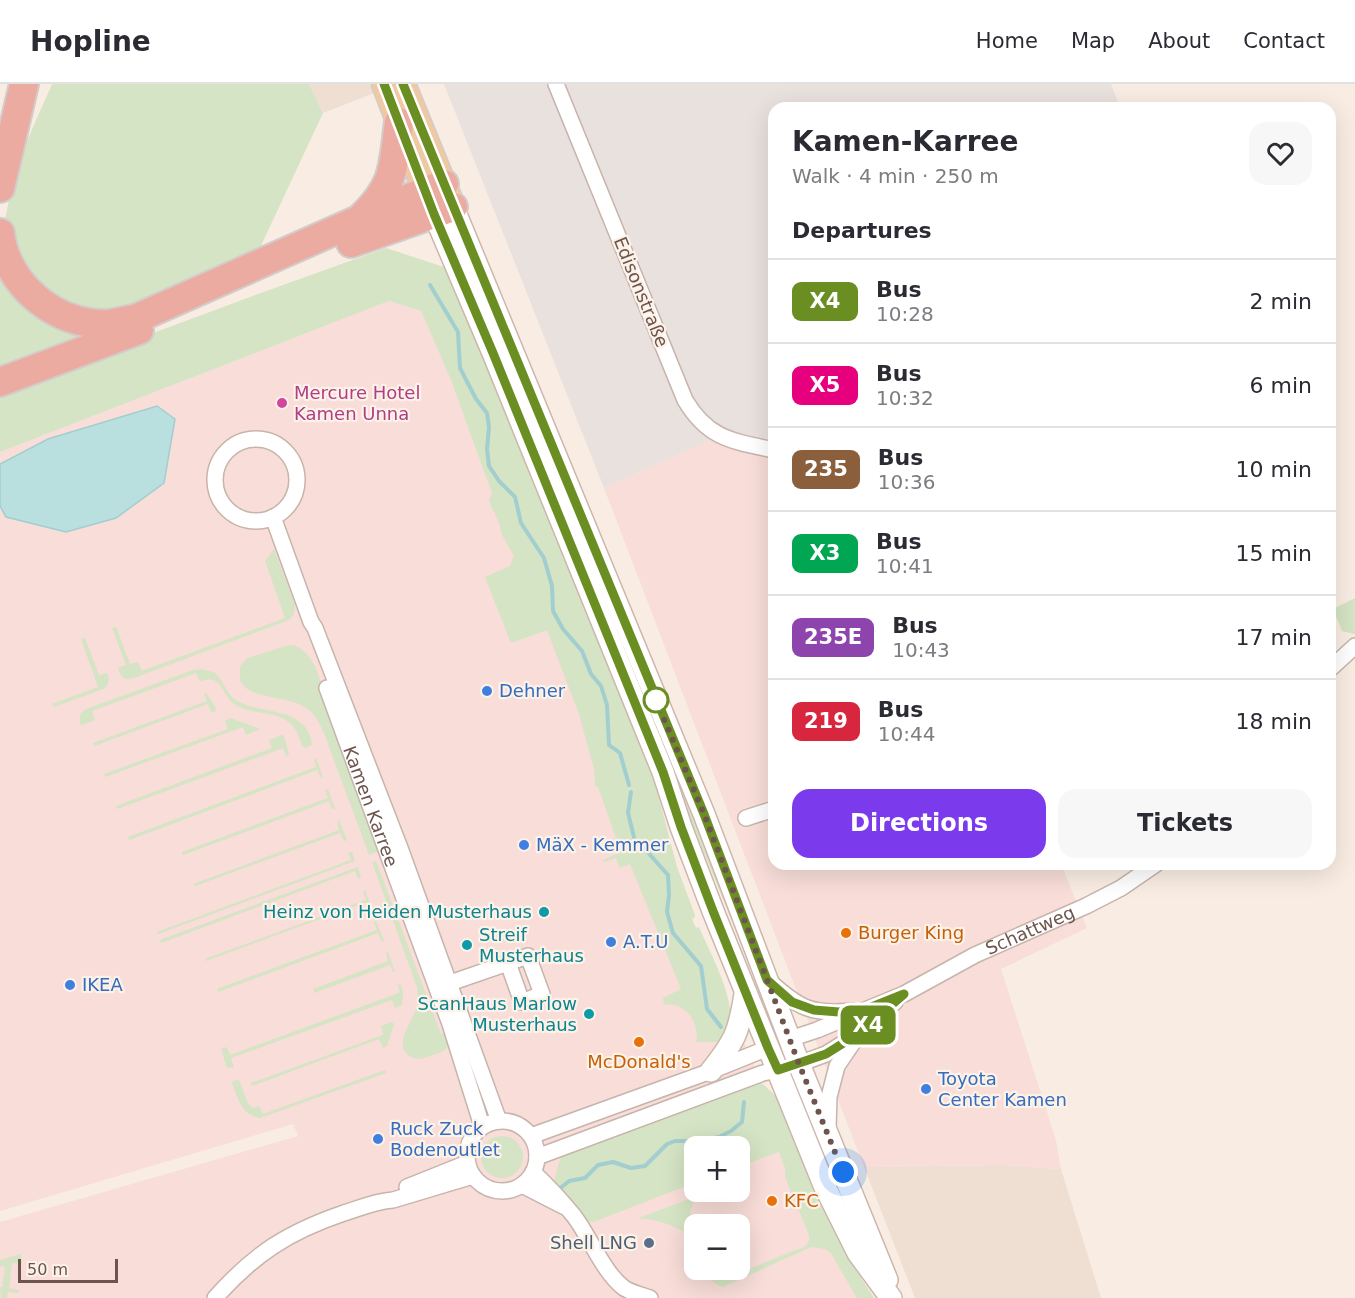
<!DOCTYPE html>
<html lang="en">
<head>
<meta charset="utf-8">
<style>
  body { margin:0; font-family:"DejaVu Sans",sans-serif; background:#f7f7f7; color:#2b2b33; height:100vh; display:flex; flex-direction:column; font-size:22px; white-space:nowrap }
  * { box-sizing:border-box; margin:0 }
  p { font-size:20px; color:#7c7c81 }
  .icon { flex:none; width:33px; height:33px; fill:none; stroke:currentColor; stroke-width:2; stroke-linecap:round; stroke-linejoin:round }
  .map { position:relative; flex:1; overflow:hidden }
  .details { position:absolute; left:768px; top:18px; width:568px; height:768px; display:flex; flex-direction:column; background:#fff; border-radius:18px; box-shadow:0 6px 24px #0002 }
  .details>* { flex:none }
  .badge { padding:0 12px; border-radius:9px; font-size:21px; line-height:39px }
  .tools { position:absolute; left:684px; top:1052px; display:grid; gap:12px }
  .tools a { display:grid; place-items:center; width:66px; height:66px; border-radius:12px; background:#fff; box-shadow:0 6px 24px #0002; font-size:30px }
  .scale { position:absolute; left:18px; bottom:15px; width:100px; box-sizing:border-box; padding-left:6px; border:3px solid #6d544d; border-top:0; font-size:16px; line-height:21px; white-space:nowrap; color:#6d544d; -webkit-text-stroke:4px #fcf2e8; paint-order:stroke }
  .you { position:absolute; width:30px; height:30px; margin:-15px; border:4px solid #fff; border-radius:50%; background:#1a73e8; box-shadow:0 0 0 9px #1a73e833 }
  .map>.badge { position:absolute; translate:-50% -50%; box-shadow:0 0 0 3px #fff }
  h2 { padding:0 24px; font-size:22px; line-height:54px }
  .round { display:grid; place-items:center; flex:none; width:63px; height:63px; border-radius:18px; background:#f7f7f7 }
  .headline { display:flex; align-items:center; justify-content:space-between; height:102px; padding:0 24px }
  h1 { font-size:28px; font-weight:700; line-height:45px }
  .action { display:flex; gap:12px; margin-top:auto; padding:12px 24px }
  .action a { flex:1; height:69px; border-radius:18px; background:#7c3aed; color:#fff; font-size:24px; font-weight:700; line-height:69px; text-align:center }
  .action a+a { background:#f7f7f7; color:#2b2b33 }
  ul { padding:0; list-style:none }
  li { display:flex; align-items:center; gap:18px; height:84px; padding:0 24px; border-top:2px solid #e1e1e2 }
  li div { flex:1 }
  li b { display:block; font-size:22px }
  li em { font-style:normal }
  li .badge { min-width:66px; font-weight:700; text-align:center }
  header { display:flex; align-items:center; gap:36px; box-sizing:border-box; height:84px; padding:0 30px; background:#fff; border-bottom:2px solid #e1e1e2 }
  header strong { font-size:28px }
  nav { display:flex; gap:33px; margin-inline-start:auto; font-size:21px }
  .map>svg:first-child { display:block }
  .residential { fill:#efded2 }
  .commercial { fill:#f8ddd8; fill-rule:evenodd }
  .industrial { fill:#e8e1dd }
  .green { fill:#d5e4c4 }
  .water { fill:#badfdf; stroke:#a2cecf; stroke-width:1.5 }
  .lines { fill:none; stroke-linecap:round; stroke-linejoin:round }
  .stream { stroke:#a2cecf; stroke-width:4 }
  .street-casing { stroke:#c7b4ac; stroke-width:18 }
  .secondary-casing { stroke:#cdb6ac; stroke-width:24 }
  .primary-casing { stroke:#d3ccca; stroke-width:27 }
  .highway-casing { stroke:#d3ccca; stroke-width:32 }
  .street { stroke:#fff; stroke-width:15 }
  .secondary { stroke:#fff; stroke-width:21 }
  .primary { stroke:#efc9a3; stroke-width:24 }
  .highway { stroke:#ebaba1; stroke-width:28 }
  .line-casing { stroke:#fff; stroke-width:14 }
  .line { stroke:#6b8e23; stroke-width:9 }
  .walk { stroke:#6d544d; stroke-width:6; stroke-dasharray:0 10.8 }
  .hotel-dot { fill:#d1479c; stroke:#fcf2e8; stroke-width:2 }
  .shop-dot { fill:#3f7fe0; stroke:#fcf2e8; stroke-width:2 }
  .stop-dot { fill:#fff; stroke:#6b8e23; stroke-width:3 }
  .culture-dot { fill:#0f9aa8; stroke:#fcf2e8; stroke-width:2 }
  .food-dot { fill:#e8710a; stroke:#fcf2e8; stroke-width:2 }
  .service-dot { fill:#5c6f8a; stroke:#fcf2e8; stroke-width:2 }
  .labels { text-anchor:middle; stroke-width:4.5; stroke-linejoin:round; paint-order:stroke }
  .street-label { font-size:18px; fill:#6d544d; stroke:#fcf2e8 }
  .hotel-label { font-size:18px; fill:#b23c85; stroke:#fcf2e8; text-anchor:start }
  .shop-label { font-size:18px; fill:#366cbe; stroke:#fcf2e8; text-anchor:start }
  .culture-label { font-size:18px; fill:#0d838f; stroke:#fcf2e8; text-anchor:end }
  .food-label { font-size:18px; fill:#c56008; stroke:#fcf2e8; text-anchor:start }
  .service-label { font-size:18px; fill:#4e5e75; stroke:#fcf2e8; text-anchor:end }
</style>
</head>
<body>
<header>
<strong>Hopline</strong>
<nav><a>Home</a><a>Map</a><a>About</a><a>Contact</a></nav>
</header>
<div class="map">
<svg width="1355" height="1214" viewBox="0 0 1355 1214">
  <rect width="100%" height="100%" fill="#f9ede3"/>
  <g class="residential">
    <path d="M 309,0 L 374,0 L 377,8 L 323,29 Z"/>
    <path d="M 1002,1081 L 1061,1085 L 1101,1214 L 915,1214 L 864,1083 Z"/>
  </g>
  <g class="commercial">
    <path d="M 389,217 L 421,227 L 857,1214 L 0,1214 L 0,1138 L 298,1052 L 293,1040 L 0,1127 L 0,368 ZM 694,1062 L 740,1062 L 740,1107 L 694,1107 ZM 694,1140 L 740,1140 L 740,1185 L 694,1185 Z"/>
    <path d="M 774,351 L 774,780 L 1061,780 L 1087,844 L 1001,885 L 1056,1056 L 1061,1085 L 1002,1081 L 864,1083 L 604,404 L 710,356 L 740,364 Z"/>
  </g>
  <path class="industrial" d="M 444,0 L 1111,0 L 1120,24 L 774,24 L 774,351 L 740,364 L 710,356 L 604,404 Z"/>
  <g class="green">
    <path d="M 52,0 L 309,0 L 323,29 L 258,168 L 164,215 L 107,229 L 57,218 L 19,184 L 5,136 L 16,82 Z"/>
    <path d="M 386,164 L 447,184 L 652,687 L 677,783 L 695,831 L 695,833 L 692,835 L 696,844 L 699,843 C 709,867 740,922 728,947 C 726,951 721,955 719,958 L 696,958 C 701,940 684,916 664,921 L 663,914 L 681,905 L 630,780 L 620,784 L 616,774 L 604,778 L 603,776 L 621,768 L 598,703 L 595,702 L 594,685 L 579,630 L 547,546 L 511,559 L 485,493 L 510,482 L 514,472 L 501,449 L 500,441 L 489,417 L 492,409 L 451,296 L 421,227 L 389,217 L 0,368 L 0,309 L 38,292 L 258,210 Z"/>
    <path d="M 0,179 L 103,248 L 0,290 Z"/>
    <path d="M 274,465 L 295,521 L 294,530 L 289,536 L 134,594 L 125,595 L 120,590 L 118,584 L 126,581 L 112,544 L 116,543 L 130,580 L 138,578 L 142,587 L 285,534 L 265,477 Z"/>
    <path d="M 1355,514 L 1355,550 L 1354,550 L 1342,547 L 1333,525 Z"/>
    <path d="M 85,554 L 99,591 L 107,589 L 109,595 L 107,602 L 103,605 L 54,623 L 52,620 L 98,603 L 81,555 Z"/>
    <path d="M 289,561 C 302,561 309,572 315,582 L 382,766 L 369,771 L 324,649 C 320,640 316,632 309,626 C 290,610 251,617 240,597 L 240,582 L 248,574 Z"/>
    <path d="M 201,585 L 214,588 C 224,597 226,610 237,617 C 262,631 308,622 312,661 L 306,664 L 303,663 C 299,655 297,645 290,639 C 276,626 253,631 237,622 C 220,612 223,588 200,598 L 196,589 L 92,627 L 95,636 L 82,641 L 80,640 L 80,630 L 86,625 L 193,586 Z"/>
    <path d="M 206,608 L 217,626 L 211,629 L 208,620 L 94,662 L 93,659 L 207,617 L 204,609 Z"/>
    <path d="M 231,634 L 260,645 L 246,651 L 243,643 L 105,693 L 104,690 L 228,645 L 225,637 Z"/>
    <path d="M 281,651 L 284,652 L 289,671 L 286,672 L 283,664 L 117,725 L 116,722 L 272,664 L 269,656 Z"/>
    <path d="M 316,674 L 323,693 L 321,694 L 317,686 L 129,756 L 128,753 L 316,683 L 314,675 Z"/>
    <path d="M 680,695 L 773,936 L 675,699 Z"/>
    <path d="M 328,705 L 335,725 L 332,725 L 329,717 L 183,771 L 182,768 L 328,714 L 325,706 Z"/>
    <path d="M 339,736 L 347,756 L 344,757 L 340,749 L 195,802 L 193,800 L 339,746 L 337,737 Z"/>
    <path d="M 348,768 L 352,768 L 355,777 L 158,850 L 157,848 L 351,776 Z"/>
    <path d="M 376,777 L 441,950 L 449,947 L 449,962 C 444,967 440,969 433,971 C 424,974 415,978 407,970 C 394,958 414,936 417,922 C 418,916 418,910 417,903 L 372,778 Z"/>
    <path d="M 358,783 L 361,793 L 358,795 L 355,787 L 161,859 L 160,856 Z"/>
    <path d="M 365,806 L 372,826 L 370,826 L 366,818 L 206,877 L 205,875 L 210,873 L 366,816 L 363,807 Z"/>
    <path d="M 376,837 L 384,857 L 381,857 L 378,849 L 218,908 L 217,905 L 377,846 L 374,838 Z"/>
    <path d="M 388,868 L 395,888 L 393,888 L 390,881 L 314,909 L 313,905 L 388,877 L 386,869 Z"/>
    <path d="M 397,900 L 401,901 L 403,908 L 402,921 L 395,924 L 392,916 L 231,974 L 234,983 L 227,984 L 221,965 L 227,963 L 230,971 L 396,910 L 400,908 Z"/>
    <path d="M 391,938 L 394,940 L 387,962 L 383,964 L 379,955 L 252,1002 L 251,999 L 383,951 L 381,942 Z"/>
    <path d="M 385,986 L 386,989 L 260,1034 C 241,1031 238,1014 232,999 L 233,997 L 239,996 L 248,1020 L 254,1024 L 259,1022 L 263,1030 Z"/>
    <path d="M 763,1000 L 779,1015 L 847,1172 L 874,1214 L 857,1214 L 831,1169 L 825,1165 L 811,1163 L 723,1203 C 713,1200 709,1194 705,1185 L 713,1185 L 717,1194 L 722,1196 L 725,1191 L 732,1192 L 793,1167 L 805,1163 L 809,1157 L 809,1151 L 785,1093 L 785,1084 L 779,1068 L 740,1082 L 740,1062 L 694,1062 L 694,1099 L 593,1138 L 587,1137 L 575,1119 L 553,1101 L 562,1068 L 654,1039 L 753,1001 Z"/>
    <circle cx="502" cy="1073" r="21"/>
    <path d="M 689,1115 L 694,1117 L 690,1128 L 695,1140 L 694,1156 C 680,1142 659,1136 639,1134 Z"/>
    <path d="M 21,1170 L 22,1180 L 12,1179 L 9,1204 L 19,1206 L 19,1209 L 8,1208 L 7,1214 L 1,1214 L 0,1203 L 2,1203 L 5,1183 L 0,1182 L 0,1176 Z"/>
  </g>
  <path class="water" d="M 157,322 L 175,335 L 164,399 L 116,434 L 66,448 L 6,433 L 0,422 L 0,380 L 48,355 Z"/>
  <g class="lines">
    <g class="stream">
      <path d="M 430,201 L 458,248 L 460,284 L 476,315 L 487,329 L 489,343 L 487,365 L 489,382 L 499,397 L 515,413 L 521,439 L 544,474 L 552,502 L 553,527 L 563,545 L 582,567 L 591,590 L 601,602 L 607,621 L 609,661 L 620,669 L 629,701"/>
      <path d="M 631,708 L 628,729 L 634,753"/>
      <path d="M 644,764 L 668,791 L 669,811 L 667,828 L 673,849 L 701,882 L 707,925 L 721,943"/>
      <path d="M 558,1106 L 569,1097 L 585,1094 L 598,1081 L 613,1078 L 631,1084 L 645,1082 L 667,1060 L 675,1057 L 697,1057 L 719,1053 L 731,1047 L 742,1038 L 744,1018"/>
    </g>
    <g class="street-casing">
      <g id="street">
        <path d="M 556,0 L 685,316 C 708,355 732,357 774,366"/>
        <circle cx="256" cy="396" r="41"/>
        <path d="M 273,433 L 311,538 L 315,544 L 400,764 L 499,1037"/>
        <path d="M 1330,585 L 1355,562"/>
        <path id="s1" d="M 327,604 L 450,940 L 482,1042"/>
        <path d="M 746,734 L 774,725"/>
        <path d="M 769,897 C 799,924 811,931 852,927"/>
        <path d="M 442,903 L 450,899 L 528,872 L 542,910 L 522,918 L 508,879"/>
        <path id="s2" d="M 790,955 L 817,946 L 904,910 L 975,871 L 1086,822 L 1121,804 L 1156,780"/>
        <path d="M 799,980 L 826,970 L 858,950 L 895,918"/>
        <circle cx="502" cy="1072" r="35"/>
        <path d="M 828,1044 L 829,1013 L 837,982 L 854,957"/>
        <path d="M 531,1052 L 711,987 L 768,964"/>
        <path d="M 537,1073 L 763,989 L 778,986"/>
        <path d="M 533,1088 C 548,1102 561,1116 574,1132 C 590,1153 603,1188 624,1204 C 632,1209 641,1211 650,1214"/>
        <path d="M 522,1101 L 563,1122"/>
        <path d="M 407,1103 L 467,1079"/>
        <path d="M 215,1214 C 254,1170 288,1148 344,1129 C 360,1124 376,1117 393,1116 L 473,1092"/>
      </g>
    </g>
    <g class="secondary-casing">
      <g id="secondary">
        <path d="M 453,123 L 704,730 L 799,980 L 887,1196"/>
        <path d="M 434,130 L 493,269 L 663,688 L 681,743 L 713,827 L 824,1101 L 858,1169 L 891,1214"/>
        <path d="M 711,987 C 735,957 739,948 745,910"/>
      </g>
    </g>
    <g class="primary-casing">
      <g id="primary">
        <path d="M 384,0 L 432,125"/>
        <path d="M 403,0 L 450,115"/>
      </g>
    </g>
    <g class="highway-casing">
      <g id="highway">
        <path d="M 0,104 L 24,0"/>
        <path d="M 362,133 C 396,100 393,82 399,38"/>
        <path d="M 0,149 C 6,201 56,242 108,240 C 117,239 127,236 135,235 L 399,118 L 444,100"/>
        <path d="M 351,159 L 453,123"/>
        <path d="M 0,298 L 139,246"/>
      </g>
    </g>
    <use href="#street" class="street"/>
    <use href="#secondary" class="secondary"/>
    <use href="#primary" class="primary"/>
    <use href="#highway" class="highway"/>
  </g>
  <g class="lines">
    <g class="line-casing">
      <path id="line" d="M 384,0 L 434,130 L 493,269 L 663,688 L 681,743 L 713,827 L 768,964 L 778,986 L 826,970 L 858,950 L 904,910 L 864,926 L 839,928 L 814,926 L 792,918 L 767,896 L 704,730 L 403,0"/>
    </g>
    <use href="#line" class="line"/>
    <path class="walk" d="M 656,616 L 704,730 L 799,980 L 843,1088"/>
  </g>
  <circle class="hotel-dot" cx="282" cy="319" r="6"/>
  <g class="shop-dot">
    <circle cx="487" cy="607" r="6"/>
    <circle cx="524" cy="761" r="6"/>
    <circle cx="611" cy="858" r="6"/>
    <circle cx="70" cy="901" r="6"/>
    <circle cx="926" cy="1005" r="6"/>
    <circle cx="378" cy="1055" r="6"/>
  </g>
  <circle class="stop-dot" cx="656" cy="616" r="12"/>
  <g class="culture-dot">
    <circle cx="544" cy="828" r="6"/>
    <circle cx="467" cy="861" r="6"/>
    <circle cx="589" cy="930" r="6"/>
  </g>
  <g class="food-dot">
    <circle cx="846" cy="849" r="6"/>
    <circle cx="639" cy="958" r="6"/>
    <circle cx="772" cy="1117" r="6"/>
  </g>
  <circle class="service-dot" cx="649" cy="1159" r="6"/>
  <g class="labels">
    <g class="street-label">
      <text transform="translate(641 208) rotate(68)" y="6">Edisonstraße</text>
      <text dy="6" stroke="none"><textPath href="#s1" startOffset="126">Kamen Karree</textPath></text>
      <text dy="6" stroke="none"><textPath href="#s2" startOffset="264">Schattweg</textPath></text>
    </g>
    <g class="hotel-label">
      <text x="294" y="315">Mercure Hotel<tspan x="294" dy="21">Kamen Unna</tspan></text>
    </g>
    <g class="shop-label">
      <text x="499" y="613">Dehner</text>
      <text x="536" y="767">MäX - Kemmer</text>
      <text x="623" y="864">A.T.U</text>
      <text x="82" y="907">IKEA</text>
      <text x="938" y="1001">Toyota<tspan x="938" dy="21">Center Kamen</tspan></text>
      <text x="390" y="1051">Ruck Zuck<tspan x="390" dy="21">Bodenoutlet</tspan></text>
    </g>
    <g class="culture-label">
      <text x="532" y="834">Heinz von Heiden Musterhaus</text>
      <text x="479" y="857" text-anchor="start">Streif<tspan x="479" dy="21">Musterhaus</tspan></text>
      <text x="577" y="926">ScanHaus Marlow<tspan x="577" dy="21">Musterhaus</tspan></text>
    </g>
    <g class="food-label">
      <text x="858" y="855">Burger King</text>
      <text x="639" y="984" text-anchor="middle">McDonald's</text>
      <text x="784" y="1123">KFC</text>
    </g>
    <g class="service-label">
      <text x="637" y="1165">Shell LNG</text>
    </g>
  </g>
</svg>
<div class="tools">
<a>+</a>
<a>−</a>
</div>
<div class="scale">50 m</div>
<div class="you" style="left:843px;top:1088px"></div>
<b class="badge" style="left:868px;top:941px;background:#6b8e23;color:#fff">X4</b>
<section class="details">
<div class="headline"><div><h1>Kamen-Karree</h1><p>Walk · 4 min · 250 m</p></div><a class="round"><svg class="icon" aria-label="heart" viewBox="0 0 24 24"><path d="M12 20l-8-8c-3-5 5-10 8-4 3-6 11-1 8 4z"/></svg></a></div>
<h2>Departures</h2>
<ul>
<li><span class="badge" style="background:#6b8e23;color:#fff">X4</span><div><b>Bus</b><p>10:28</p></div><em>2 min</em></li>
<li><span class="badge" style="background:#e6007e;color:#fff">X5</span><div><b>Bus</b><p>10:32</p></div><em>6 min</em></li>
<li><span class="badge" style="background:#8b5e3c;color:#fff">235</span><div><b>Bus</b><p>10:36</p></div><em>10 min</em></li>
<li><span class="badge" style="background:#00a651;color:#fff">X3</span><div><b>Bus</b><p>10:41</p></div><em>15 min</em></li>
<li><span class="badge" style="background:#8e44ad;color:#fff">235E</span><div><b>Bus</b><p>10:43</p></div><em>17 min</em></li>
<li><span class="badge" style="background:#d7263d;color:#fff">219</span><div><b>Bus</b><p>10:44</p></div><em>18 min</em></li>
</ul>
<div class="action"><a>Directions</a><a>Tickets</a></div>
</section>
</div>
</body>
</html>
